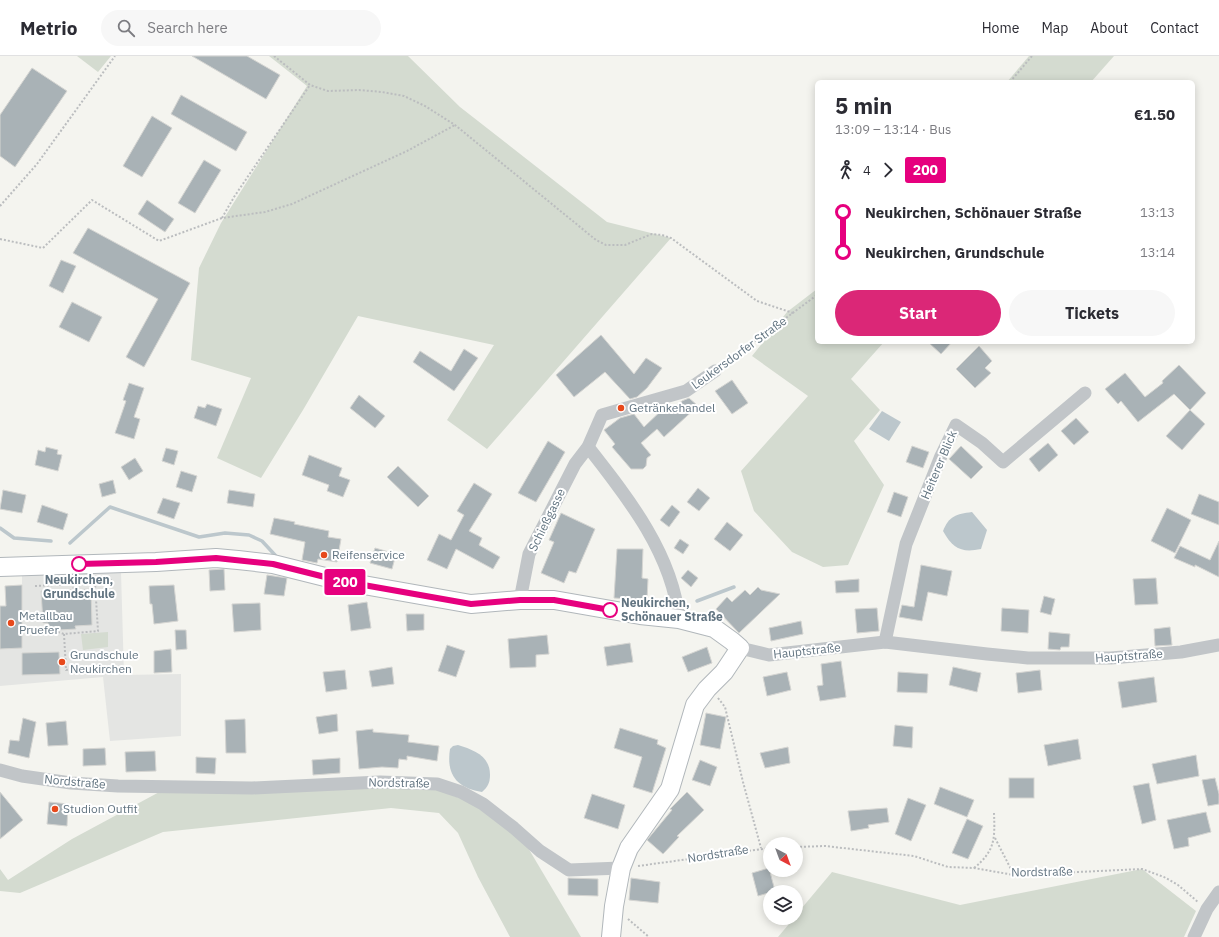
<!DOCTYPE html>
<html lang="en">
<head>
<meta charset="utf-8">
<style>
  body { margin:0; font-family:"IBM Plex Sans",sans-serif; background:#f7f7f7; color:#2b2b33; height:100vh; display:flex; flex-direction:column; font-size:15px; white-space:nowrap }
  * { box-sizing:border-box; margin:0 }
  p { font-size:13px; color:#7c7c81 }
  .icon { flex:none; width:22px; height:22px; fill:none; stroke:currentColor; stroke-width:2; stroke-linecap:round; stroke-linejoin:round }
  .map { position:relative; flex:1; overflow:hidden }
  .details { position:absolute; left:815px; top:24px; width:380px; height:264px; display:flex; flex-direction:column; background:#fff; border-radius:6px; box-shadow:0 2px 10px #0003 }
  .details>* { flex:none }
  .badge { padding:0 8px; border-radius:3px; font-size:14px; line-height:26px }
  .needle { width:26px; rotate:139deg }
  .tools { position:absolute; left:763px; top:781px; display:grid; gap:8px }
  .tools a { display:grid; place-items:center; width:40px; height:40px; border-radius:50%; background:#fff; box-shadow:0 2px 10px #0003; font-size:20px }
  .map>.badge { position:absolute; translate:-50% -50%; box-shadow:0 0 0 2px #fff }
  .legs { display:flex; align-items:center; gap:6px; height:44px; padding:0 20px; font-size:13px }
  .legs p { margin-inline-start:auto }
  .summary { display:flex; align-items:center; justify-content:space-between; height:68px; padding:0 20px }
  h1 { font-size:22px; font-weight:800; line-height:30px }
  .primary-button { display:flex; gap:8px; margin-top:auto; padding:8px 20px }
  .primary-button a { flex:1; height:46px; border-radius:24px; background:#db2777; color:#fff; font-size:16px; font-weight:800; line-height:46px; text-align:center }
  .primary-button a+a { background:#f7f7f7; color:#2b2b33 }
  ul { padding:0 20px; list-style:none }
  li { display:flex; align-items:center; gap:14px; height:40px; font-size:15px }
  li i { display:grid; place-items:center; width:6px; height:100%; margin:0 5px; background:currentColor }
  li i::after { content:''; width:10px; height:10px; margin:-5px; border:3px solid; border-radius:50%; background:#fff }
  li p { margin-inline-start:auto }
  li:first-child i { background:linear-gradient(#0000 50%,currentColor 0) }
  li:last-child i { background:linear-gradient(currentColor 50%,#0000 0) }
  header { display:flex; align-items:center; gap:24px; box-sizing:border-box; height:56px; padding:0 20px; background:#fff; border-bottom:1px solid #e1e1e2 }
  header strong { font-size:19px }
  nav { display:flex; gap:22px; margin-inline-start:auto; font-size:14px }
  .search { width:280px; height:36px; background:#f7f7f7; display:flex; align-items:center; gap:10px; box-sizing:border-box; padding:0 14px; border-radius:22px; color:#7c7c81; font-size:15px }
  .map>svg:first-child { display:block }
  .built { fill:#e4e5e3 }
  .green { fill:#d4dbd0 }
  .water { fill:#bcc7cc }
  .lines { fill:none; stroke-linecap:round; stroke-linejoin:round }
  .stream { stroke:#bcc7cc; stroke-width:3.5 }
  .building { fill:#a9b2b6; stroke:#d5d5d2 }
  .secondary-casing { stroke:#b1b7bb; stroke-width:20 }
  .path { stroke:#bbbdbf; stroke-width:2; stroke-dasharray:2 2; stroke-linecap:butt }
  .street { stroke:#c1c5c8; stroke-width:13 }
  .secondary { stroke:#fff; stroke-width:18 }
  .line-1-casing { stroke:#fff; stroke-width:9 }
  .line-1 { stroke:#e6007e; stroke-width:6 }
  .poi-dot { fill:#e7491c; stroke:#fff; stroke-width:1.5 }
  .stop-1-dot { fill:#fff; stroke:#e6007e; stroke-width:2 }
  .labels { text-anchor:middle; stroke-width:4; stroke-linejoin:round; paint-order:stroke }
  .street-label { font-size:12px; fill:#627481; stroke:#fff }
  .poi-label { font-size:12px; fill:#627481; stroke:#fff; text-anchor:start }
  .stop-label { font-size:12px; font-weight:bold; fill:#627481; stroke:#fff }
</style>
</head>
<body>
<header>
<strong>Metrio</strong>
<div class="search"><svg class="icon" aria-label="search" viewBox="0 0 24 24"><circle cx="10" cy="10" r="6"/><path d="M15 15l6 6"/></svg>Search here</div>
<nav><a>Home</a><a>Map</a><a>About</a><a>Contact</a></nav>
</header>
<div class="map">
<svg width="1219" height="881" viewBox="0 0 1219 881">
  <rect width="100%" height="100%" fill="#f4f4ef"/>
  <path class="built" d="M 121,516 L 124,619 L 181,618 L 181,680 L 110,685 L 103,621 L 0,630 L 0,593 L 13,592 L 22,584 L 22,518 Z"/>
  <g class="green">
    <path d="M 77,0 L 111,0 L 98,16 Z"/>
    <path d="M 269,0 L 408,0 L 460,51 L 607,166 L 671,182 L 487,393 L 447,364 L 494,289 L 358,260 L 303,354 L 261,422 L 217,402 L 251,322 L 191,304 L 199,212 L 221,167 L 307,30 Z"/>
    <path d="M 1029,0 L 1114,0 L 1091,26 L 1007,26 Z"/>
    <path d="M 817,233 L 817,286 L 884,286 L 851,323 L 880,354 L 854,385 L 884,429 L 848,509 L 823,511 L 792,496 L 754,455 L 741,415 L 808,340 L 752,300 L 787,256 Z"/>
    <path d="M 108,576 L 108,591 L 83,594 L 81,578 Z"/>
    <path d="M 379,728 L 436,733 L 480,750 L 524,785 L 581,881 L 510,881 L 478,821 L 458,777 L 439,757 L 391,752 L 163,776 L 20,837 L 0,835 L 0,813 L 8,824 L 72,783 L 163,734 Z"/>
    <path d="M 1142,813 L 1196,855 L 1184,881 L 778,881 L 794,862 L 796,862 L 796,859 L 832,816 L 960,849 Z"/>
  </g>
  <g class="water">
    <path d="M 882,355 L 901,366 L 889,385 L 869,373 Z"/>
    <path d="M 972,456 L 987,474 L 981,493 C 962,497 953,493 943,475 C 949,460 956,458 972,456 Z"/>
    <path d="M 458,689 C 474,694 490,700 490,719 C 490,726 488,731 482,736 C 457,732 446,719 450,693 L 453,690 Z"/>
  </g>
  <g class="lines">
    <g class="stream">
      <path d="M 0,472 L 14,482 L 51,485"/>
      <path d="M 70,487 L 110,451 L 199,481 L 225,477 L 249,479 L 262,485 L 275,499"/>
      <path d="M 697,545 L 734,531"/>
    </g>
  </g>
  <g class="building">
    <path d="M 192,0 L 247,0 L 280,19 L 266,43 Z"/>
    <path d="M 32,12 L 67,35 L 15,111 L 0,100 L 0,59 Z"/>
    <path d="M 181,39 L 247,76 L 236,95 L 171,58 Z"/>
    <path d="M 152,60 L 172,72 L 142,121 L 123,110 Z"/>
    <path d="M 204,104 L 221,114 L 195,157 L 178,147 Z"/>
    <path d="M 147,144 L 174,163 L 165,176 L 138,158 Z"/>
    <path d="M 88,172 L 190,227 L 144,311 L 126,301 L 158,243 L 73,197 Z"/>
    <path d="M 61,204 L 76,210 L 63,237 L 49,230 Z"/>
    <path d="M 72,246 L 102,261 L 89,286 L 59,271 Z"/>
    <path d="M 601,279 L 634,318 L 646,302 L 662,312 L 647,332 L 637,341 L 630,343 L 605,316 L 574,341 L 556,319 Z"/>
    <path d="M 928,286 L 952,286 L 941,298 Z"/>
    <path d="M 979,290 L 992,305 L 985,312 L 991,317 L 975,332 L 956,313 Z"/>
    <path d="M 464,293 L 478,302 L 454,335 L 413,306 L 420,295 L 451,315 Z"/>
    <path d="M 1179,309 L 1206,337 L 1190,354 L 1174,338 L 1138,366 L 1121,345 L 1118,348 L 1105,333 L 1125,317 L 1145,341 L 1163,327 L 1162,325 Z"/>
    <path d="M 732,324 L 748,347 L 732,358 L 715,335 Z"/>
    <path d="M 129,327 L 144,332 L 134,361 L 140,363 L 134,383 L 115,377 L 126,345 L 123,344 Z"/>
    <path d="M 359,339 L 385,360 L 375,372 L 350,352 Z"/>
    <path d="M 689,342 L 698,350 L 664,381 L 657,373 L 641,387 L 651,399 L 647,402 L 646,410 L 643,413 L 631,413 L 612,391 L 615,388 L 604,374 L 620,362 L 634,358 L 644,371 L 665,351 L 670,355 L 682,345 Z"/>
    <path d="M 207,348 L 222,353 L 216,370 L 194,362 L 198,350 L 205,352 Z"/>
    <path d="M 1190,354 L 1205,368 L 1182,394 L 1166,380 Z"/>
    <path d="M 1076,362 L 1089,376 L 1074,389 L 1061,375 Z"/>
    <path d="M 548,385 L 565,396 L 536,446 L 518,437 Z"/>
    <path d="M 1048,387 L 1058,399 L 1039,416 L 1029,403 Z"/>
    <path d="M 912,390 L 929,396 L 923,412 L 906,406 Z"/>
    <path d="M 961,390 L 983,411 L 971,423 L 949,403 Z"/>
    <path d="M 46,391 L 58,394 L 57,398 L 62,399 L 58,415 L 35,409 L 38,394 L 45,396 Z"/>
    <path d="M 166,392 L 178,395 L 174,409 L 162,405 Z"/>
    <path d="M 309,399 L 342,412 L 339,420 L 350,424 L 343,441 L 327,435 L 329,429 L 302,419 Z"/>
    <path d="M 135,402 L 143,415 L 129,424 L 121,411 Z"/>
    <path d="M 398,410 L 429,440 L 418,451 L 387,421 Z"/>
    <path d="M 181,415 L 197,420 L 192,436 L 176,431 Z"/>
    <path d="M 113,424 L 116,437 L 102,441 L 99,428 Z"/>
    <path d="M 474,427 L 492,438 L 469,475 L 482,482 L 479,489 L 500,501 L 493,513 L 456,493 L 447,513 L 427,504 L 439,478 L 451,484 L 464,459 L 457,455 Z"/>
    <path d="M 698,432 L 710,442 L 699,455 L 687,446 Z"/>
    <path d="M 3,434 L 26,439 L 22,457 L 0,453 Z"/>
    <path d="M 229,434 L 255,438 L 253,451 L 227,447 Z"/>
    <path d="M 894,436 L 908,441 L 901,461 L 887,456 Z"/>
    <path d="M 1199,438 L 1219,446 L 1219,469 L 1191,458 Z"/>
    <path d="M 163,442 L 180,447 L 174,463 L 157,457 Z"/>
    <path d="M 42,449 L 68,458 L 63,474 L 37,466 Z"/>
    <path d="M 672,449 L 680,456 L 669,471 L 660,464 Z"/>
    <path d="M 1167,452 L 1191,464 L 1175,497 L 1151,485 Z"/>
    <path d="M 561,457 L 595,473 L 576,517 L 569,515 L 564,527 L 541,517 L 554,486 L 549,484 Z"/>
    <path d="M 274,462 L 295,466 L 294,468 L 329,475 L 328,481 L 341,483 L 337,506 L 318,503 L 317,507 L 302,504 L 305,486 L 270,478 Z"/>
    <path d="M 727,466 L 743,479 L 730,495 L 714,483 Z"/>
    <path d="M 680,483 L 689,489 L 683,498 L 674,492 Z"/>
    <path d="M 1219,485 L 1219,521 L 1195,509 L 1195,511 L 1174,502 L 1180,490 L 1210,504 Z"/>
    <path d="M 375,492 L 396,498 L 392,513 L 370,507 Z"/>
    <path d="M 617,493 L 643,493 L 642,522 L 648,523 L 647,544 L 614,542 Z"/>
    <path d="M 921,509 L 952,515 L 947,540 L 928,536 L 922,565 L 899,561 L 902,549 L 914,551 Z"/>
    <path d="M 224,513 L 225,534 L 210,535 L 209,514 Z"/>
    <path d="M 688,514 L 698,522 L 691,531 L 681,522 Z"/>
    <path d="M 267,519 L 287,522 L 284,540 L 264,538 Z"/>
    <path d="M 1156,522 L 1158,548 L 1135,549 L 1133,523 Z"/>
    <path d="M 859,523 L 859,536 L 836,537 L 835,525 Z"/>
    <path d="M 22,529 L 22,592 L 0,593 L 0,550 L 6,550 L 5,530 Z"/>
    <path d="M 174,529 L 178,565 L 154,568 L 152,548 L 150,548 L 149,530 Z"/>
    <path d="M 758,531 L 761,534 L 780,538 L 739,577 L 716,553 L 727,541 L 732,546 L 745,534 L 750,539 Z"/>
    <path d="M 91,533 L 92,569 L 75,570 L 76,573 L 59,574 L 59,572 L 48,572 L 48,567 L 43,567 L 41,535 Z"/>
    <path d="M 1044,540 L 1055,543 L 1051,559 L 1040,556 Z"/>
    <path d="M 367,546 L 371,572 L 351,575 L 348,549 Z"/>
    <path d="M 260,547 L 261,574 L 234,576 L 232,548 Z"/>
    <path d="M 877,552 L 879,575 L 857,577 L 855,553 Z"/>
    <path d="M 1002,552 L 1029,554 L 1028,577 L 1001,575 Z"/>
    <path d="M 406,558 L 424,558 L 424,574 L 407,575 Z"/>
    <path d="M 801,565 L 803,578 L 771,585 L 769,572 Z"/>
    <path d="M 1170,571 L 1172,589 L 1155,590 L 1154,573 Z"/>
    <path d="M 175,574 L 186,574 L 187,593 L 176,594 Z"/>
    <path d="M 1049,576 L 1070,578 L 1069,591 L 1061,591 L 1060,594 L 1048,593 Z"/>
    <path d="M 547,579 L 549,598 L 536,599 L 536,611 L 510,612 L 508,583 Z"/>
    <path d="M 630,587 L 633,606 L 607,610 L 604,591 Z"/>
    <path d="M 447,589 L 465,595 L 456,621 L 438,615 Z"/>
    <path d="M 707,591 L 712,607 L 688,616 L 682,601 Z"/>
    <path d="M 171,593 L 172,616 L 154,617 L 154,595 Z"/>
    <path d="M 59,596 L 60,618 L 22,619 L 22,597 Z"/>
    <path d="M 841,605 L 846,641 L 820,645 L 817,630 L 823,629 L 821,608 Z"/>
    <path d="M 392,611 L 394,628 L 372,631 L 369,615 Z"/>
    <path d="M 953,611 L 981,617 L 977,636 L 949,629 Z"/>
    <path d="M 345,614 L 347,633 L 326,636 L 323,616 Z"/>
    <path d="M 1040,614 L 1042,634 L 1018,637 L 1016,617 Z"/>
    <path d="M 787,616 L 791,634 L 767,640 L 763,621 Z"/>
    <path d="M 898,616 L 928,618 L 927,637 L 897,636 Z"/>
    <path d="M 1154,621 L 1157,646 L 1122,652 L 1118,626 Z"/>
    <path d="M 706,657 L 726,661 L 720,693 L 700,689 Z"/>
    <path d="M 337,658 L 338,675 L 319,678 L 316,661 Z"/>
    <path d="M 23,662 L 36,666 L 29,702 L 8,697 L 10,684 L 19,685 Z"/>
    <path d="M 245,663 L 246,697 L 226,697 L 225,664 Z"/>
    <path d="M 66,665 L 68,689 L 48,690 L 46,667 Z"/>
    <path d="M 895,669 L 913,671 L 912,692 L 893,690 Z"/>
    <path d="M 620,672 L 658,684 L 657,688 L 666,692 L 652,737 L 633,731 L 642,701 L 614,692 Z"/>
    <path d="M 373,673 L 373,676 L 409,679 L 408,686 L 439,690 L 437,705 L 407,700 L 407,704 L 399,703 L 398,712 L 382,711 L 359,713 L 356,675 Z"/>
    <path d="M 1078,683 L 1081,703 L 1048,710 L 1044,689 Z"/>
    <path d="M 788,691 L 790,707 L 765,712 L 760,697 Z"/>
    <path d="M 105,692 L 106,709 L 83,710 L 83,693 Z"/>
    <path d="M 155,695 L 156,715 L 126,716 L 125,696 Z"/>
    <path d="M 1196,699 L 1199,720 L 1157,728 L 1152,708 Z"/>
    <path d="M 196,701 L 216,702 L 215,718 L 196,717 Z"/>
    <path d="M 340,702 L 340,717 L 313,719 L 312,704 Z"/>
    <path d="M 700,704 L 717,711 L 710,730 L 692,724 Z"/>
    <rect x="1009" y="722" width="25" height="20"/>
    <path d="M 1215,722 L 1219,738 L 1219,748 L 1208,750 L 1202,724 Z"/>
    <path d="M 1149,727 L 1156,764 L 1142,768 L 1133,730 Z"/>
    <path d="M 940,731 L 974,744 L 967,761 L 934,748 Z"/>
    <path d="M 0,736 L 23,764 L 0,783 Z"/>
    <path d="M 687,736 L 704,754 L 677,780 L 679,781 L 663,798 L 647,784 L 672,754 L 670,753 Z"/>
    <path d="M 592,738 L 625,749 L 618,773 L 584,762 Z"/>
    <path d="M 908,742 L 926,749 L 911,785 L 895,778 Z"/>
    <path d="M 49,746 L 68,748 L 67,770 L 47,768 Z"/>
    <path d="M 887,752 L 889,766 L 868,769 L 869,772 L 851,775 L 848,755 Z"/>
    <path d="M 1206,756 L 1211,776 L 1188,782 L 1189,790 L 1174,793 L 1167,764 Z"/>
    <path d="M 967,763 L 983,770 L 968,803 L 952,797 Z"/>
    <path d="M 769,812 L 775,835 L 758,840 L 752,817 Z"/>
    <path d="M 568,822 L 598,823 L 598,840 L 568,839 Z"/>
    <path d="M 631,822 L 660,826 L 658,847 L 629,844 Z"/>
  </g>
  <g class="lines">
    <g class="secondary-casing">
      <path id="secondary" d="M 0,511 L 156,506 L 216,502 L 238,504 L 273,508 L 341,525 L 471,548 L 520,544 L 554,544 L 640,559 L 679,563 L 714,572 L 732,585 L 740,592 L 724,616 L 707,633 L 695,649 L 670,733 L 629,792 L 621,812 L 614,850 L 611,881"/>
    </g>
    <g class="path">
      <path d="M 274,0 L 310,29 L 328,35 L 359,34 L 382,36 L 404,40 L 425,50 L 455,69 L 596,184 L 606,189 L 625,189 L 652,178 L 662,179 L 671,182 L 757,245 L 793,257"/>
      <path d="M 1010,26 L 1032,0"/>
      <path d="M 0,150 L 37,108 L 115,0"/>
      <path d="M 222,162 L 234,141 L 310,29"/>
      <path d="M 0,183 L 43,192 L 92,144 L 159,185 L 222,162 L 265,156 L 292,148 L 407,95 L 455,69"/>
      <path d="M 725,307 L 817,239"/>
      <path d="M 73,527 L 74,534"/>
      <path d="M 35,530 L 95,527"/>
      <path d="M 58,572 L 58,576 L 64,578 L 98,575 L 95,527 L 108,526 L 112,522"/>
      <path d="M 64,578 L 66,614 L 107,611"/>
      <path d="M 60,604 L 65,604"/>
      <path d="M 718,642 L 725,651 L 743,726 L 761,792"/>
      <path d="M 995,782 L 1014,819"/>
      <path d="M 796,791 L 825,790 L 914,800 L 948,811 L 974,812 L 1014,819 L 1142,813 L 1164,821 L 1178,829 L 1198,846"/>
      <path d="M 638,810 L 770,792"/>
      <path d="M 974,812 C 995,795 995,783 994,757"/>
      <path d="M 628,863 L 649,881"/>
    </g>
    <g class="street">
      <path d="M 588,391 C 628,442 672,497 679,563"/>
      <path d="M 520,544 L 529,498 L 575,408 L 588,391 L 602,359 L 686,335 L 715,315"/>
      <path d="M 885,586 L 906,488 L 941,400 L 956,369 L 982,387 L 1003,406 L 1085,337"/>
      <path d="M 740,592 L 769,599 L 885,586 L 987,598 L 1028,602 L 1111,602 L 1181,596 L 1219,589"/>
      <path d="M 0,714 L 22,720 L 71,727 L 118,730 L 252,732 L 380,726 L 437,728 L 461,736 L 483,748 L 514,772 L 540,795 L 569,814 L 621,812"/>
      <path d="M 1194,881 L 1207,853 L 1219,836"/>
    </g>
    <use href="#secondary" class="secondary"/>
  </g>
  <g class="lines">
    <g class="line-1-casing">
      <path id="line-1" d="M 79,508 L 156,506 L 216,502 L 273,508 L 341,525 L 471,548 L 520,544 L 554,544 L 610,554"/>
    </g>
    <use href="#line-1" class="line-1"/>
  </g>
  <g class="poi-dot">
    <circle cx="621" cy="352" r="4"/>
    <circle cx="324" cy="499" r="4"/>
    <circle cx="11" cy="567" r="4"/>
    <circle cx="62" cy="606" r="4"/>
    <circle cx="55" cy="753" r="4"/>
  </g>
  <g class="stop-1-dot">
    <circle cx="79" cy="508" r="7"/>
    <circle cx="610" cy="554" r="7"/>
  </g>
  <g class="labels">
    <g class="street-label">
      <text transform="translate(739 297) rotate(-36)" y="4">Leukersdorfer Straße</text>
      <text transform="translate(939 409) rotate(-67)" y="4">Heiterer Blick</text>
      <text transform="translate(547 464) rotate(-64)" y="4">Schießgasse</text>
      <text transform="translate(807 595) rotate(-6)" y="4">Hauptstraße</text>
      <text transform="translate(1129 600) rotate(-4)" y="4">Hauptstraße</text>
      <text transform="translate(75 726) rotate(5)" y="4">Nordstraße</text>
      <text transform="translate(399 727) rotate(1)" y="4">Nordstraße</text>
      <text transform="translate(718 798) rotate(-9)" y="4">Nordstraße</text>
      <text transform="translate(1042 816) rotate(-1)" y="4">Nordstraße</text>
    </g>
    <g class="poi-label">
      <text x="629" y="356">Getränkehandel</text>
      <text x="332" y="503">Reifenservice</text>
      <text x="19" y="564">Metallbau<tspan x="19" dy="14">Pruefer</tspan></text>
      <text x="70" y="603">Grundschule<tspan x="70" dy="14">Neukirchen</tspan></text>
      <text x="63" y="757">Studion Outfit</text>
    </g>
    <g class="stop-label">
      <text x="79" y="528">Neukirchen,<tspan x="79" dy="14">Grundschule</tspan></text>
      <text x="621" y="551" text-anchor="start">Neukirchen,<tspan x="621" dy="14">Schönauer Straße</tspan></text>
    </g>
  </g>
</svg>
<div class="tools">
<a><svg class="needle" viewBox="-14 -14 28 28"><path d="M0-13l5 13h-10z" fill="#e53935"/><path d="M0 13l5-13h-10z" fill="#7c7c81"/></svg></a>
<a><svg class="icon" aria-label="layers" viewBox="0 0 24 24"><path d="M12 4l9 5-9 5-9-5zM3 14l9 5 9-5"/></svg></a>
</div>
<b class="badge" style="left:345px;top:526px;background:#e6007e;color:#fff">200</b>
<section class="details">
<div class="summary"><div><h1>5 min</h1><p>13:09 – 13:14 · Bus</p></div><b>€1.50</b></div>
<div class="legs"><svg class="icon" aria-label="walk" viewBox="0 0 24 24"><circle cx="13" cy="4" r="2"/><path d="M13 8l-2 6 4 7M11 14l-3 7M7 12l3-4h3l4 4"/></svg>4<svg class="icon" aria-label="forward" viewBox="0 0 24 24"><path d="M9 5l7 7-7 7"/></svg><b class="badge" style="background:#e6007e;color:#fff">200</b></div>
<ul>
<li><i style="color:#e6007e"></i><b>Neukirchen, Schönauer Straße</b><p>13:13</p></li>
<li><i style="color:#e6007e"></i><b>Neukirchen, Grundschule</b><p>13:14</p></li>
</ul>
<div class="primary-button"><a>Start</a><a>Tickets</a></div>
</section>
</div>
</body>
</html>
